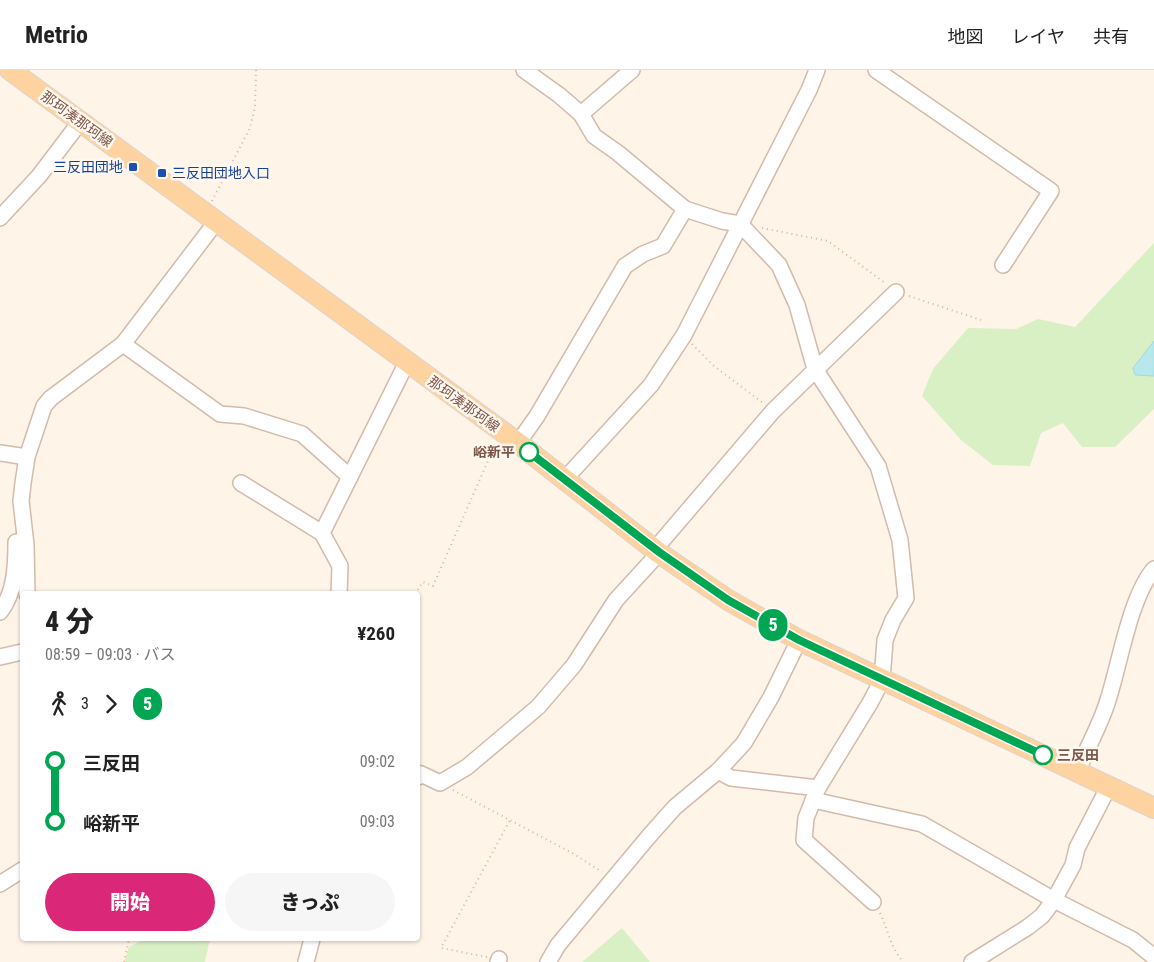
<!DOCTYPE html>
<html lang="ja">
<head>
<meta charset="utf-8">
<style>
  body { margin:0; font-family:"Roboto Condensed","Noto Sans JP",sans-serif; background:#f6f6f6; color:#222; height:100vh; display:flex; flex-direction:column; font-size:19px; white-space:nowrap }
  * { box-sizing:border-box; margin:0 }
  p { font-size:16px; color:#767676 }
  .icon { flex:none; width:28px; height:28px; fill:none; stroke:currentColor; stroke-width:2; stroke-linecap:round; stroke-linejoin:round }
  .map { position:relative; flex:1; overflow:hidden }
  .sheet { position:absolute; left:20px; top:521px; width:400px; height:350px; display:flex; flex-direction:column; background:#fff; border-radius:5px; box-shadow:0 1px 4px #0004 }
  .sheet>* { flex:none }
  .badge { padding:0 10px; border-radius:16px; font-size:18px; line-height:32px }
  .map>.badge { position:absolute; translate:-50% -50%; box-shadow:0 0 0 2px #fff }
  .legs { display:flex; align-items:center; gap:8px; height:55px; padding:0 25px; font-size:16px }
  .legs p { margin-inline-start:auto }
  .overview { display:flex; align-items:center; justify-content:space-between; height:85px; padding:0 25px }
  h1 { font-size:28px; font-weight:800; line-height:38px }
  .cta { display:flex; gap:10px; margin-top:auto; padding:10px 25px }
  .cta a { flex:1; height:58px; border-radius:30px; background:#db2777; color:#fff; font-size:20px; font-weight:800; line-height:58px; text-align:center }
  .cta a+a { background:#f6f6f6; color:#222 }
  ul { padding:0 25px; list-style:none }
  li { display:flex; align-items:center; gap:18px; height:60px; font-size:19px }
  li i { display:grid; place-items:center; width:8px; height:100%; margin:0 6px; background:currentColor }
  li i::after { content:''; width:12px; height:12px; margin:-6px; border:4px solid; border-radius:50%; background:#fff }
  li p { margin-inline-start:auto }
  li:first-child i { background:linear-gradient(#0000 50%,currentColor 0) }
  li:last-child i { background:linear-gradient(currentColor 50%,#0000 0) }
  header { display:flex; align-items:center; gap:30px; box-sizing:border-box; height:70px; padding:0 25px; background:#fff; border-bottom:1px solid #e0e0e0 }
  header strong { font-size:24px }
  nav { display:flex; gap:28px; margin-inline-start:auto; font-size:18px }
  .map>svg:first-child { display:block }
  .green { fill:#d9efc4 }
  .water { fill:#b9e8ec; stroke:#9edadf }
  .lines { fill:none; stroke-linecap:round; stroke-linejoin:round }
  .minor-casing { stroke:#d3baab; stroke-width:18 }
  .major-casing { stroke:#ddd3cf; stroke-width:22 }
  .path { stroke:#deb29e; stroke-width:2; stroke-dasharray:1 4; stroke-linecap:butt }
  .minor { stroke:#fff; stroke-width:15 }
  .major { stroke:#ffd39f; stroke-width:20 }
  .line-1-casing { stroke:#fff; stroke-width:11 }
  .line-1 { stroke:#00a651; stroke-width:8 }
  .transit-dot { fill:#1a4fb4; stroke:#fff8f1; stroke-width:2 }
  .stop-1-dot { fill:#fff; stroke:#00a651; stroke-width:2.5 }
  .labels { text-anchor:middle; stroke-width:5; stroke-linejoin:round; paint-order:stroke }
  .street-label { font-size:14px; fill:#7d5648; stroke:#fff8f1 }
  .transit-label { font-size:14px; fill:#164399; stroke:#fff8f1; text-anchor:end }
  .stop-label { font-size:14px; font-weight:bold; fill:#7d5648; stroke:#fff8f1; text-anchor:end }
</style>
</head>
<body>
<header>
<strong>Metrio</strong>
<nav><a>地図</a><a>レイヤ</a><a>共有</a></nav>
</header>
<div class="map">
<svg width="1154" height="892" viewBox="0 0 1154 892">
  <rect width="100%" height="100%" fill="#fff4e8"/>
  <g class="green">
    <path d="M 1154,173 L 1154,339 L 1115,377 L 1082,377 L 1063,353 L 1041,363 L 1030,396 L 993,395 L 961,370 L 922,326 L 933,299 L 968,258 L 1016,259 L 1038,249 L 1075,257 Z"/>
    <path d="M 622,858 L 650,892 L 582,892 Z"/>
    <path d="M 145,869 L 213,869 L 209,873 L 205,892 L 124,892 L 129,877 Z"/>
  </g>
  <path class="water" d="M 1154,271 L 1154,306 L 1135,305 L 1133,298 Z"/>
  <g class="lines">
    <g class="minor-casing">
      <g id="minor">
        <path d="M 524,0 L 559,25 L 581,44 L 594,66 L 618,83 L 685,139 L 722,151 L 740,154 L 779,195 L 797,235 L 815,299 L 878,396 L 900,470 L 906,528 L 893,550 L 885,570 L 882,610 L 870,633 L 818,718 L 806,748 L 804,770 L 873,832"/>
        <path d="M 876,0 L 1051,121 L 1003,195"/>
        <path d="M 581,44 L 632,0"/>
        <path d="M 0,148 L 39,106 L 80,52"/>
        <path d="M 123,274 L 220,344 L 244,346 L 302,364 L 350,407"/>
        <path d="M 518,373 L 537,346 L 625,196 L 643,184 L 663,176 L 685,139"/>
        <path d="M 0,383 L 27,387"/>
        <path d="M 564,410 L 651,315 L 684,265 L 809,20 L 817,0"/>
        <path d="M 241,413 L 322,463"/>
        <path d="M 655,479 L 773,341 L 896,222"/>
        <path d="M 27,524 L 26,475 L 21,431 L 23,413 L 27,387 L 44,336 L 51,328 L 123,274 L 216,152"/>
        <path d="M 339,524 L 340,496 L 322,463 L 407,292"/>
        <path d="M 0,542 C 15,523 16,496 16,472"/>
        <path d="M 0,587 L 22,582"/>
        <path d="M 718,701 L 731,708 L 818,718"/>
        <path d="M 1078,701 C 1087,677 1101,654 1108,630 C 1120,593 1130,527 1154,499"/>
        <path d="M 418,707 L 421,704 L 440,713 L 467,697 L 538,637 L 574,595 L 616,530 L 659,483"/>
        <path d="M 813,730 L 922,754 L 1054,830 L 1133,870 L 1154,887"/>
        <path d="M 0,814 L 22,800"/>
        <path d="M 306,892 L 312,869"/>
        <path d="M 498,892 L 499,889"/>
        <path d="M 548,892 L 558,875 L 650,765 L 675,737 L 718,701 L 744,673 L 771,627 L 799,570"/>
        <path d="M 972,892 L 1028,857 L 1042,846 L 1054,830 L 1073,795 L 1077,778 L 1109,716"/>
      </g>
    </g>
    <g class="major-casing">
      <path id="major" d="M 10,0 L 518,373 L 659,483 L 728,530 L 799,570 L 1154,738"/>
    </g>
    <g class="path">
      <path d="M 212,131 L 250,58 L 255,37 L 256,0"/>
      <path d="M 762,158 L 828,171 L 885,213"/>
      <path d="M 909,226 L 981,250"/>
      <path d="M 692,274 L 714,296 L 763,333"/>
      <path d="M 415,524 L 423,512 L 433,516 L 495,375"/>
      <path d="M 453,720 L 574,784 L 602,802"/>
      <path d="M 880,843 C 889,862 889,874 903,892"/>
      <path d="M 487,887 L 441,878 L 510,750"/>
      <path d="M 124,892 L 129,869"/>
    </g>
    <use href="#minor" class="minor"/>
    <use href="#major" class="major"/>
  </g>
  <g class="lines">
    <g class="line-1-casing">
      <path id="line-1" d="M 529,382 L 659,482 L 728,530 L 799,570 L 1043,685"/>
    </g>
    <use href="#line-1" class="line-1"/>
  </g>
  <g class="transit-dot">
    <rect x="128" y="92" width="10" height="10" rx="2.5"/>
    <rect x="157" y="98" width="10" height="10" rx="2.5"/>
  </g>
  <g class="stop-1-dot">
    <circle cx="529" cy="382" r="9"/>
    <circle cx="1043" cy="685" r="9"/>
  </g>
  <g class="labels">
    <g class="street-label">
      <text transform="translate(77 49) rotate(36)" y="5">那珂湊那珂線</text>
      <text transform="translate(464 334) rotate(36)" y="5">那珂湊那珂線</text>
    </g>
    <g class="transit-label">
      <text x="123" y="102">三反田団地</text>
      <text x="172" y="108" text-anchor="start">三反田団地入口</text>
    </g>
    <g class="stop-label">
      <text x="515" y="387">峪新平</text>
      <text x="1057" y="690" text-anchor="start">三反田</text>
    </g>
  </g>
</svg>
<b class="badge" style="left:773px;top:555px;background:#00a651;color:#fff">5</b>
<section class="sheet">
<div class="overview"><div><h1>4 分</h1><p>08:59 – 09:03 · バス</p></div><b>¥260</b></div>
<div class="legs"><svg class="icon" aria-label="walk" viewBox="0 0 24 24"><circle cx="13" cy="4" r="2"/><path d="M13 8l-2 6 4 7M11 14l-3 7M7 12l3-4h3l4 4"/></svg>3<svg class="icon" aria-label="forward" viewBox="0 0 24 24"><path d="M9 5l7 7-7 7"/></svg><b class="badge" style="background:#00a651;color:#fff">5</b></div>
<ul>
<li><i style="color:#00a651"></i><b>三反田</b><p>09:02</p></li>
<li><i style="color:#00a651"></i><b>峪新平</b><p>09:03</p></li>
</ul>
<div class="cta"><a>開始</a><a>きっぷ</a></div>
</section>
</div>
</body>
</html>
